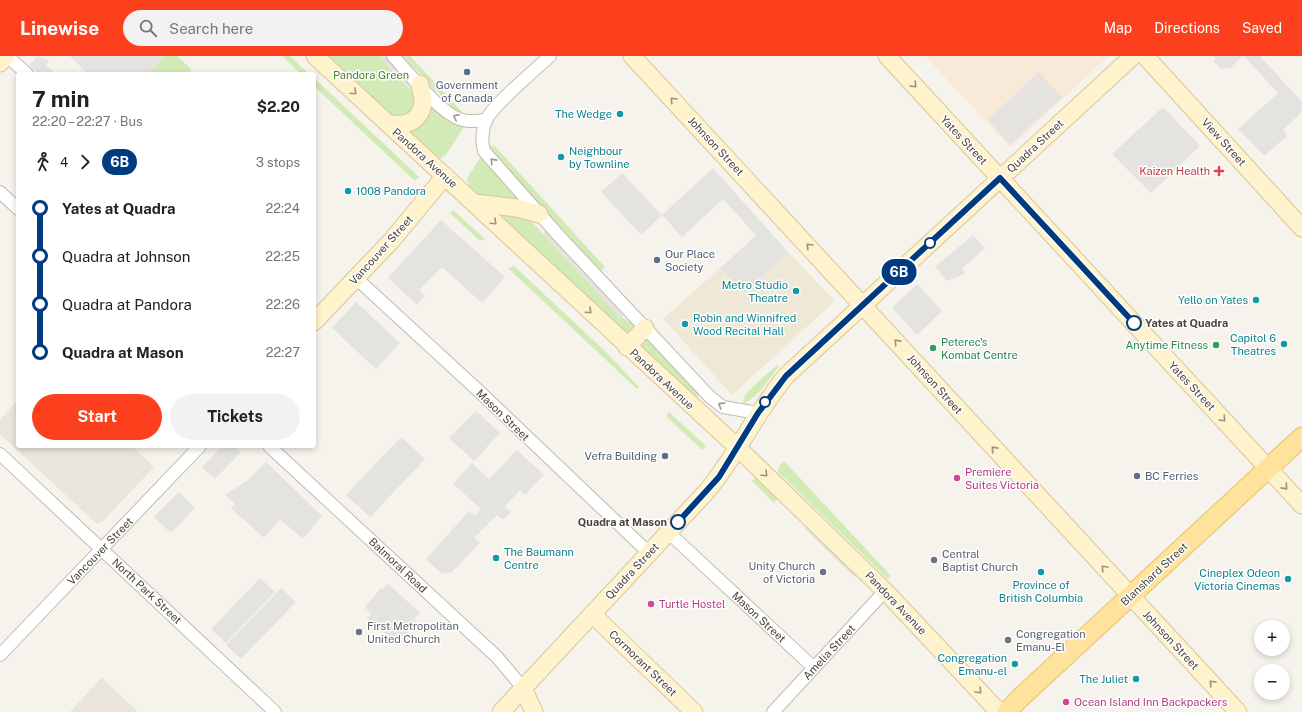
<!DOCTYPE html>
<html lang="en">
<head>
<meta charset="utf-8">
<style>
  body { margin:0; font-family:"Public Sans",sans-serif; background:#f2f2f2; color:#222; height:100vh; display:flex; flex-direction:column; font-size:15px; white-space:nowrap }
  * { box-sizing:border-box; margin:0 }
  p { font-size:13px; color:#767676 }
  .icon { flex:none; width:22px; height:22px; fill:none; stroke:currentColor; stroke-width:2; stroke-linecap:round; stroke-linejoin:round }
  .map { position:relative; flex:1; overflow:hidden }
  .sheet { position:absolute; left:16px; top:16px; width:300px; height:376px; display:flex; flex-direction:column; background:#fff; border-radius:4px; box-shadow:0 2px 6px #0003 }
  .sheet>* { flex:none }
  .badge { padding:0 8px; border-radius:13px; font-size:14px; line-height:26px }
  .buttons { position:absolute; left:1254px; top:564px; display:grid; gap:8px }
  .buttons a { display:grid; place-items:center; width:36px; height:36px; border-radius:50%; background:#fff; box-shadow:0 2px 6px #0003; font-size:20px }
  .map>.badge { position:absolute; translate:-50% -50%; box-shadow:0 0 0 2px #fff }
  .legs { display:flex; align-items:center; gap:6px; height:44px; padding:0 16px; font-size:13px }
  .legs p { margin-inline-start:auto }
  .head { display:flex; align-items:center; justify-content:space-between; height:68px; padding:0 16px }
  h1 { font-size:22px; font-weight:700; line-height:30px }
  .primary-button { display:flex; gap:8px; margin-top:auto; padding:8px 16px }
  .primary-button a { flex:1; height:46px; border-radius:24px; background:#fc3f1d; color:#fff; font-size:16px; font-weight:700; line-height:46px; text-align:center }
  .primary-button a+a { background:#f2f2f2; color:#222 }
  ul { padding:0 16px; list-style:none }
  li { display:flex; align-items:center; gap:14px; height:48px; font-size:15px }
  li i { display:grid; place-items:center; width:6px; height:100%; margin:0 5px; background:currentColor }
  li i::after { content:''; width:10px; height:10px; margin:-5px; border:3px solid; border-radius:50%; background:#fff }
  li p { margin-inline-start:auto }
  li:first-child i { background:linear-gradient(#0000 50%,currentColor 0) }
  li:last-child i { background:linear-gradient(currentColor 50%,#0000 0) }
  header { display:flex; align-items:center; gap:24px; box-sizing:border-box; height:56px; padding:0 20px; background:#fc3f1d; color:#fff }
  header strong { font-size:19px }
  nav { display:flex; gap:22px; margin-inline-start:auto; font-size:14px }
  .search { width:280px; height:36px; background:#f2f2f2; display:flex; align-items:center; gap:10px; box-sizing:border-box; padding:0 14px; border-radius:22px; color:#767676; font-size:15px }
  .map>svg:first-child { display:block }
  .residential { fill:#eae5da }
  .commercial { fill:#f7ead8 }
  .education { fill:#efe8d6 }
  .green { fill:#d2eab5 }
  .parking { fill:#e5e3e0 }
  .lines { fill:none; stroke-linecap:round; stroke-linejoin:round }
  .street-casing { stroke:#c2bbae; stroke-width:14 }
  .secondary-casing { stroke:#d6c79b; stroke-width:19 }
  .primary-casing { stroke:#e6c16a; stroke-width:21 }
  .street { stroke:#fff; stroke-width:12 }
  .secondary { stroke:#fff3cd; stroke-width:17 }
  .primary { stroke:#ffe39c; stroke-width:19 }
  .oneway { stroke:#9c937c }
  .oneway2 { stroke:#9c9892 }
  .line-1-casing { stroke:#fff; stroke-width:9 }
  .line-1 { stroke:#003b80; stroke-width:6 }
  .service-dot { fill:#5c6f8a; stroke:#fff; stroke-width:1.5 }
  .culture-dot { fill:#0f9aa8; stroke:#fff; stroke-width:1.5 }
  .health-dot { fill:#e0444e; stroke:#fff; stroke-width:1.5 }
  .stop-1-dot { fill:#fff; stroke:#003b80; stroke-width:2 }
  .leisure-dot { fill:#2e9e5b; stroke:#fff; stroke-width:1.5 }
  .hotel-dot { fill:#d1479c; stroke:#fff; stroke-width:1.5 }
  .worship-dot { fill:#6b7280; stroke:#fff; stroke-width:1.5 }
  .labels { text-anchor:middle; stroke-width:3; stroke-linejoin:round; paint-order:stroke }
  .park-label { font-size:11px; fill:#4a7f2a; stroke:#fff }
  .service-label { font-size:11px; fill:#4e5e75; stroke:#fff; text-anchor:start }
  .culture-label { font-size:11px; fill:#0d838f; stroke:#fff; text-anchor:end }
  .street-label { font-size:11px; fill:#4b4439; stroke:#fff }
  .health-label { font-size:11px; fill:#be3a42; stroke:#fff; text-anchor:end }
  .stop-label { font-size:11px; font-weight:bold; fill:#4b4439; stroke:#fff; text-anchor:start }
  .leisure-label { font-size:11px; fill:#27864d; stroke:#fff; text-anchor:start }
  .hotel-label { font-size:11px; fill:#b23c85; stroke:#fff; text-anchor:start }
  .worship-label { font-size:11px; fill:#5b616d; stroke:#fff; text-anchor:start }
</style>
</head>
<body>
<header>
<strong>Linewise</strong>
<div class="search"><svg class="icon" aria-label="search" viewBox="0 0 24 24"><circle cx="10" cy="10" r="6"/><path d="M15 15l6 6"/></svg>Search here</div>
<nav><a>Map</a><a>Directions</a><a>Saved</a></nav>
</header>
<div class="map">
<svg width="1302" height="656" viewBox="0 0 1302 656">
  <rect width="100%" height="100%" fill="#f6f3ec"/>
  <g class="residential">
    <path d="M 18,344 L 18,390 L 132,390 L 154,411 L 102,466 L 97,468 L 0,378 L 0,364 Z"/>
    <path d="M 101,622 L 102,622 L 138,656 L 70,656 Z"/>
  </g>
  <path class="commercial" d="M 925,0 L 1109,0 L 1010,91 Z"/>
  <path class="education" d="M 765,172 L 835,245 L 732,339 L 663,263 Z"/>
  <g class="green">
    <path d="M 164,0 L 177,0 L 191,13 L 190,15 L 193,18 L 148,18 Z"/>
    <path d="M 282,0 L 290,0 L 309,18 L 301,18 Z"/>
    <path d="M 325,0 L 379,0 L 414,38 L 416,41 L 413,58 L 396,61 L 392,59 L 368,41 Z"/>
    <path d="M 404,0 L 410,0 L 463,57 L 457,56 L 452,51 Z"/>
    <path d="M 314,22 L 418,120 L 419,121 L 415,125 L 314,30 Z"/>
    <path d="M 429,48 L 453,67 L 465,69 L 446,99 L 440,103 L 436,103 L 406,73 Z"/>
    <path d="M 494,89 L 605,211 L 601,215 L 491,96 L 489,91 Z"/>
    <path d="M 481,101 L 520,143 L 520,145 C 502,143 470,146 467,122 Z"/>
    <path d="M 453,154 L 485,183 L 483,185 L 481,183 L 480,185 L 450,157 Z"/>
    <path d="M 496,155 L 522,160 L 531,165 L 619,260 L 632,267 L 634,274 L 629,280 L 503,167 Z"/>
    <path d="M 514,210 L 606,296 L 639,331 L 637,333 L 508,212 Z"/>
    <path d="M 647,282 L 700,338 L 698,341 L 640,293 L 640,288 Z"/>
    <path d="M 777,309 L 779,311 C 768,323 758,343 742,348 L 746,337 Z"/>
    <path d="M 669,356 L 706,390 L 702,394 L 666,360 Z"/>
    <path d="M 784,405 L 891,520 L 888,523 L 778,416 L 779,410 Z"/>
    <path d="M 755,422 L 760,424 L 779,441 L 774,447 L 752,425 Z"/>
  </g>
  <g class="parking">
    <path d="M 38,0 L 49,5 L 46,9 L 56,18 L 38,18 L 29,9 Z"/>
    <path d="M 70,0 L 161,0 L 163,2 L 148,18 L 88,18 Z"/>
    <path d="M 379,0 L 404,0 L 437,35 L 431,41 L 420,28 L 412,35 Z"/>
    <path d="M 1214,0 L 1243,0 L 1229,13 L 1226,11 L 1222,14 L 1213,5 L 1216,2 Z"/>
    <path d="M 1244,0 L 1260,0 L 1302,46 L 1302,56 L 1283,74 L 1287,80 L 1264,100 L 1238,73 L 1278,37 Z"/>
    <path d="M 1039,16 L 1062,41 L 1010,89 L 988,64 Z"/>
    <path d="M 1163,51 L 1200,90 L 1151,137 L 1112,98 Z"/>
    <path d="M 713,112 L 788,196 L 743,237 L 721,212 L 756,179 L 723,143 L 682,181 L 662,159 L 641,179 L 601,136 L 622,117 L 662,159 Z"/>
    <path d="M 523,131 L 656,274 L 651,278 L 629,254 L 621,262 L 543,178 L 550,171 Z"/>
    <path d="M 441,164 L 505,221 L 482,247 L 442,211 L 419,234 L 425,240 L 417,249 L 388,222 Z"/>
    <path d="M 973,179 L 985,192 L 962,213 L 965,216 L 960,220 L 947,225 L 935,211 Z"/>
    <path d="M 917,228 L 942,255 L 917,279 L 892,252 Z"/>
    <path d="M 356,246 L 400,287 L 376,313 L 332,272 Z"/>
    <path d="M 476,355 L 500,377 L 474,405 L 449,382 Z"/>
    <path d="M 401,381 L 425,403 L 370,461 L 346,439 Z"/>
    <path d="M 222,390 L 234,390 L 240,397 L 215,423 L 202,411 Z"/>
    <path d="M 517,394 L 544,419 L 525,439 L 520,434 L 505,450 L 511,456 L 503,464 L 497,459 L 474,482 L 480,487 L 452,516 L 442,518 L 426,503 L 469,455 L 475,460 L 481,453 L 453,428 L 472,407 L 489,423 Z"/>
    <path d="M 266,406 L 322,460 L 303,483 L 280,463 L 264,482 L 231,452 L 235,448 L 225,439 L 248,424 Z"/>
    <path d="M 179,436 L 195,452 L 171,477 L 154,461 Z"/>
    <path d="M 809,470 L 859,520 L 854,521 L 805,473 Z"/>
    <path d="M 260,522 L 275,536 L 226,587 L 211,573 Z"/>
    <path d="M 388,528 L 420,557 L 414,563 L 417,566 L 397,587 L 367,563 L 371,558 L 365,551 L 381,532 L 383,533 Z"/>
    <path d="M 281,532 L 296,546 L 241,603 L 226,589 Z"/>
  </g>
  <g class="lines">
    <g class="street-casing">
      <g id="street">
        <path d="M 7,0 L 27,18"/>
        <path d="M 393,0 C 408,16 442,60 463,64 C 471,66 479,65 487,63"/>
        <path d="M 550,0 C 535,14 494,48 486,64 C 482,74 481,84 484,95 L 559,180 L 710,341 L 723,351 L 758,357"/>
        <path d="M 0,136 L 18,153"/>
        <path d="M 356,222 L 482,338 L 649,497"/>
        <path d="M 269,390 L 497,601 L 523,632"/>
        <path d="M 0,398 L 275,656"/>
        <path d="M 668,476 L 814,612"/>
        <path d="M 0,599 L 200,390"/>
        <path d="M 773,656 L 885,535"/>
      </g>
    </g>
    <g class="secondary-casing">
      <g id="secondary">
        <path d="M 315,0 L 737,391 L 885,535 L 999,656"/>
        <path d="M 632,0 L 1238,656"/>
        <path d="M 887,0 L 1302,449"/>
        <path d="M 1145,0 L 1302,172"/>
        <path d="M 0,7 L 6,0"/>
        <path d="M 387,67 C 403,71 420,67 423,47 C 423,42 421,34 420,28"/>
        <path d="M 475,147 L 517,152 L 539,158"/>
        <path d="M 314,266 L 392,184 L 445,120"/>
        <path d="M 627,291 L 645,272"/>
        <path d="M 592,558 L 694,656"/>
        <path d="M 523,632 L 534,656"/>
        <path d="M 501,656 L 707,435 C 737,399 756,356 786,320 L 1133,0"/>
      </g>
    </g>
    <g class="primary-casing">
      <path id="primary" d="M 1007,656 L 1019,643 L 1302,381"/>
    </g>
    <use href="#street" class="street"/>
    <use href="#secondary" class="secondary"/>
    <use href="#primary" class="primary"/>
  </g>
  <defs><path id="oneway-chevron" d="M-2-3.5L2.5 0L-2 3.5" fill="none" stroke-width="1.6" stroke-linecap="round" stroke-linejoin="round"/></defs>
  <g class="oneway">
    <use href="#oneway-chevron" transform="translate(914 29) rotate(47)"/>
    <use href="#oneway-chevron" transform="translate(354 36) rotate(43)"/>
    <use href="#oneway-chevron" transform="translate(673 44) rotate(-133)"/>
    <use href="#oneway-chevron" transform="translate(494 166) rotate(43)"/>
    <use href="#oneway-chevron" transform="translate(809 190) rotate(-133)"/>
    <use href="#oneway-chevron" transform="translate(589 255) rotate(43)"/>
    <use href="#oneway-chevron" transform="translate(897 286) rotate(-132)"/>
    <use href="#oneway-chevron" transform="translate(1223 363) rotate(47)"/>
    <use href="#oneway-chevron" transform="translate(994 393) rotate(-132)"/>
    <use href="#oneway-chevron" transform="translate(765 418) rotate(44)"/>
    <use href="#oneway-chevron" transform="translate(1285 431) rotate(48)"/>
    <use href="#oneway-chevron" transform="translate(1104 512) rotate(-133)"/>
    <use href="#oneway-chevron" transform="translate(1212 627) rotate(-133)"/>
    <use href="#oneway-chevron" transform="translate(979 635) rotate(47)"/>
  </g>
  <g class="oneway2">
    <use href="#oneway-chevron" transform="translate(456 61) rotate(-154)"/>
    <use href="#oneway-chevron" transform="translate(493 105) rotate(-132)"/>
    <use href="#oneway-chevron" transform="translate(721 349) rotate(-147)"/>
  </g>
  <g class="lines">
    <g class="line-1-casing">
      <path id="line-1" d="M 678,466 L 719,421 L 758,357 L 786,320 L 1000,122 L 1134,267"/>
    </g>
    <use href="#line-1" class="line-1"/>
  </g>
  <g class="service-dot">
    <circle cx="467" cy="16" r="4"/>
    <circle cx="657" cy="204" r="4"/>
    <circle cx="665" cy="400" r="4"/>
    <circle cx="1137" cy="420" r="4"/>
  </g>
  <g class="culture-dot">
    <circle cx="620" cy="58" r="4"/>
    <circle cx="561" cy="101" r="4"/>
    <circle cx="348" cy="135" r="4"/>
    <circle cx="796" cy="235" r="4"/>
    <circle cx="1256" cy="244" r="4"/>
    <circle cx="685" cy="268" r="4"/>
    <circle cx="1284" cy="288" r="4"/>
    <circle cx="496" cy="502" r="4"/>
    <circle cx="1041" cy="516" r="4"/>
    <circle cx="1288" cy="523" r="4"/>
    <circle cx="1015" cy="608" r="4"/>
    <circle cx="1136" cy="623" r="4"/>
  </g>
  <path class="health-dot" d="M1217 109h4v4h4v4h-4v4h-4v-4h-4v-4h4z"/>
  <g class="stop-1-dot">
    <circle cx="930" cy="187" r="5"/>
    <circle cx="1134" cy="267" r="7"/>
    <circle cx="765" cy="346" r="5"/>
    <circle cx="678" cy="466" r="7"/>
  </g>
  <g class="leisure-dot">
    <circle cx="1216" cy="289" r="4"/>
    <circle cx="933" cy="292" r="4"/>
  </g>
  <g class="hotel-dot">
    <circle cx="957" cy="422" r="4"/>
    <circle cx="651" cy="548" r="4"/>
    <circle cx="1066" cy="646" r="4"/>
  </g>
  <g class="worship-dot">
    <circle cx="934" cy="504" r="4"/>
    <circle cx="823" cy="516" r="4"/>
    <circle cx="359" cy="576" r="4"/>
    <circle cx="1008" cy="584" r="4"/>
  </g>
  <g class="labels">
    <g class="park-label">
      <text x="371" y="23">Pandora Green</text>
    </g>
    <g class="service-label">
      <text x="467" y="33" text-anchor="middle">Government<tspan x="467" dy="13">of Canada</tspan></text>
      <text x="665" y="202">Our Place<tspan x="665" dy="13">Society</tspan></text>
      <text x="657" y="404" text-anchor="end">Vefra Building</text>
      <text x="1145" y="424">BC Ferries</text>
    </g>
    <g class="culture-label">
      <text x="612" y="62">The Wedge</text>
      <text x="569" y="99" text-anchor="start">Neighbour<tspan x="569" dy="13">by Townline</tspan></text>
      <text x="356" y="139" text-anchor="start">1008 Pandora</text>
      <text x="788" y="233">Metro Studio<tspan x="788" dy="13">Theatre</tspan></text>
      <text x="1248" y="248">Yello on Yates</text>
      <text x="693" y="266" text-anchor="start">Robin and Winnifred<tspan x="693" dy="13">Wood Recital Hall</tspan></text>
      <text x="1276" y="286">Capitol 6<tspan x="1276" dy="13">Theatres</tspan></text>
      <text x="504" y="500" text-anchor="start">The Baumann<tspan x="504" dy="13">Centre</tspan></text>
      <text x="1280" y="521">Cineplex Odeon<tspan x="1280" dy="13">Victoria Cinemas</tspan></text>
      <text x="1041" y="533" text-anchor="middle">Province of<tspan x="1041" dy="13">British Columbia</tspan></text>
      <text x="1007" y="606">Congregation<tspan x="1007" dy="13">Emanu-el</tspan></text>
      <text x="1128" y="627">The Juliet</text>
    </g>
    <g class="street-label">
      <text transform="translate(964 84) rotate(47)" y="4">Yates Street</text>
      <text transform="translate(1224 86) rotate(48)" y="4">View Street</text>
      <text transform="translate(716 90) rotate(47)" y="4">Johnson Street</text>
      <text transform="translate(1035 90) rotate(-43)" y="4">Quadra Street</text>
      <text transform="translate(425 102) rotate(42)" y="4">Pandora Avenue</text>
      <text transform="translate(381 194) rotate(-48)" y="4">Vancouver Street</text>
      <text transform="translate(662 323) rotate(43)" y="4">Pandora Avenue</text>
      <text transform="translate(935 328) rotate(48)" y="4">Johnson Street</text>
      <text transform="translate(1192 330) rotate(47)" y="4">Yates Street</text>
      <text transform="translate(503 359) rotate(44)" y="4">Mason Street</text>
      <text transform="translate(100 495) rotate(-46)" y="4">Vancouver Street</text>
      <text transform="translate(398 509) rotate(43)" y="4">Balmoral Road</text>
      <text transform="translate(632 515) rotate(-47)" y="4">Quadra Street</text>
      <text transform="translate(1154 518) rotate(-43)" y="4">Blanshard Street</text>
      <text transform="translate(147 535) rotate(43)" y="4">North Park Street</text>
      <text transform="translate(896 547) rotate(46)" y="4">Pandora Avenue</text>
      <text transform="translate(759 561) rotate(43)" y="4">Mason Street</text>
      <text transform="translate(1171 584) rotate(47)" y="4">Johnson Street</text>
      <text transform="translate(829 596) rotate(-47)" y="4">Amelia Street</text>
      <text transform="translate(643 607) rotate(44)" y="4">Cormorant Street</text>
    </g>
    <g class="health-label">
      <text x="1210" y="119">Kaizen Health</text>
    </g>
    <g class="stop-label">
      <text x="1145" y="271">Yates at Quadra</text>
      <text x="667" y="470" text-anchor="end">Quadra at Mason</text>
    </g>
    <g class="leisure-label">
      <text x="941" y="290">Peterec's<tspan x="941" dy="13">Kombat Centre</tspan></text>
      <text x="1208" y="293" text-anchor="end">Anytime Fitness</text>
    </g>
    <g class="hotel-label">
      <text x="965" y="420">Premiere<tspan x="965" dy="13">Suites Victoria</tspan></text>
      <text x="659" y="552">Turtle Hostel</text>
      <text x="1074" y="650">Ocean Island Inn Backpackers</text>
    </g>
    <g class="worship-label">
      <text x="942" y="502">Central<tspan x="942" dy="13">Baptist Church</tspan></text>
      <text x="815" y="514" text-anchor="end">Unity Church<tspan x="815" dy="13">of Victoria</tspan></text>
      <text x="367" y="574">First Metropolitan<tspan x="367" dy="13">United Church</tspan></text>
      <text x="1016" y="582">Congregation<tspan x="1016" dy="13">Emanu-El</tspan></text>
    </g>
  </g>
</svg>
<div class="buttons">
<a>+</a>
<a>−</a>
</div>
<b class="badge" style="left:899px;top:216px;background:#003b80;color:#fff">6B</b>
<section class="sheet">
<div class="head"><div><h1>7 min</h1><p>22:20 – 22:27 · Bus</p></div><b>$2.20</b></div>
<div class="legs"><svg class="icon" aria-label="walk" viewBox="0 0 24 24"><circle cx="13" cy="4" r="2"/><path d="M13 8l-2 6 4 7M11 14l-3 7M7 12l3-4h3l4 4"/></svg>4<svg class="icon" aria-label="forward" viewBox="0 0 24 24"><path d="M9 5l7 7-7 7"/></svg><b class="badge" style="background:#003b80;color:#fff">6B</b><p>3 stops</p></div>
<ul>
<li><i style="color:#003b80"></i><b>Yates at Quadra</b><p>22:24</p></li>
<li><i style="color:#003b80"></i><span>Quadra at Johnson</span><p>22:25</p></li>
<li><i style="color:#003b80"></i><span>Quadra at Pandora</span><p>22:26</p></li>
<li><i style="color:#003b80"></i><b>Quadra at Mason</b><p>22:27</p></li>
</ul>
<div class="primary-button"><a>Start</a><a>Tickets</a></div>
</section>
</div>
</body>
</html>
